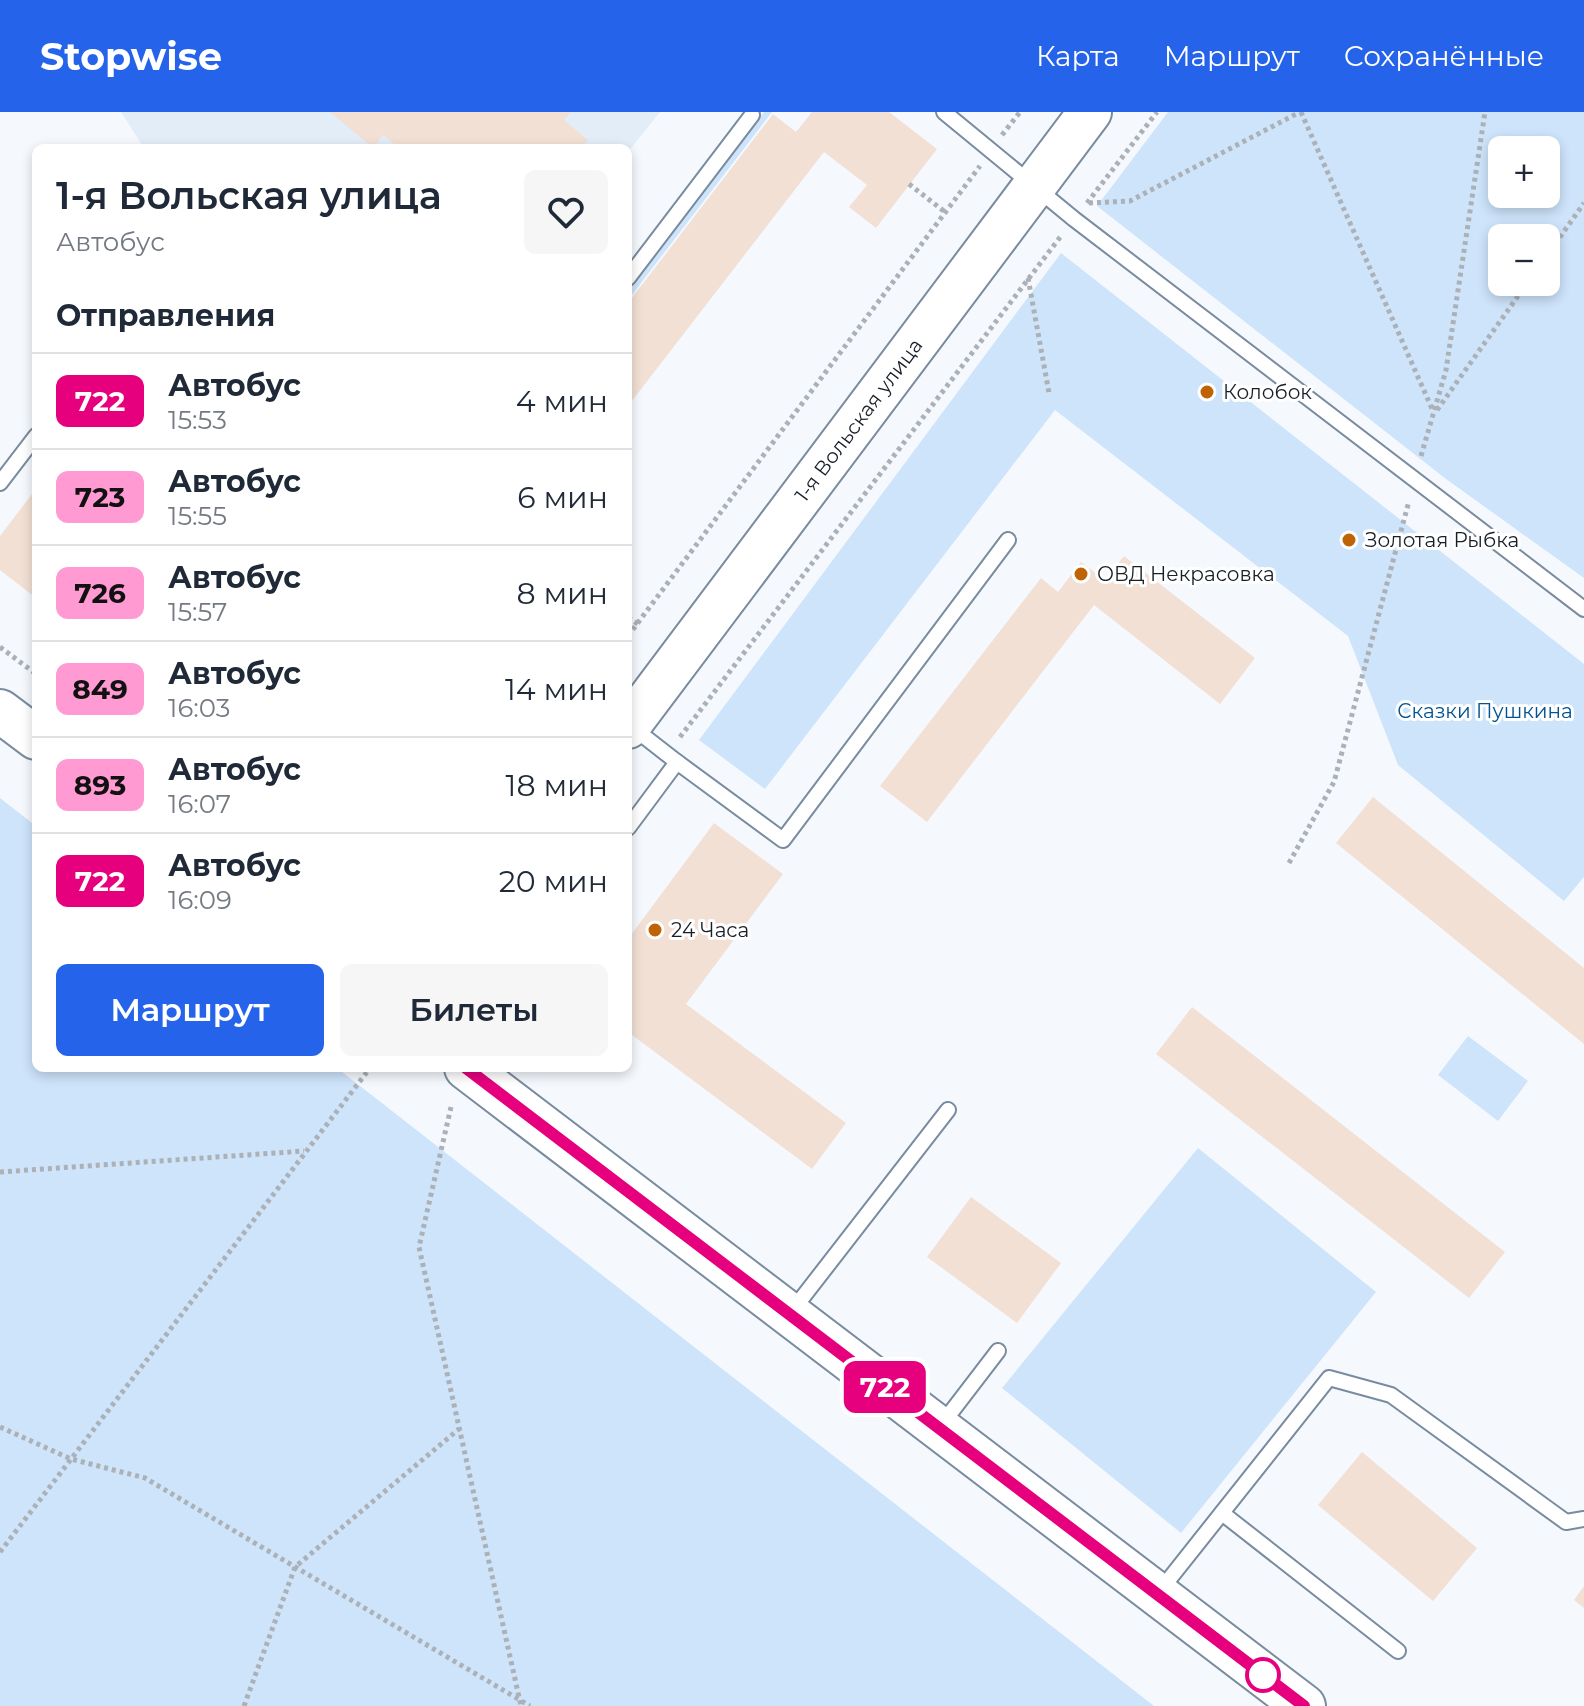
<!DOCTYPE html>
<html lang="ru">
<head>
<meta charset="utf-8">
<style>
  body { margin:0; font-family:Montserrat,sans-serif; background:#f6f6f7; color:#1f2937; height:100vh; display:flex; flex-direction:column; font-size:30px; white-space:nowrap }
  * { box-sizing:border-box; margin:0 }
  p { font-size:26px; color:#747a83 }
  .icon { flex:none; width:44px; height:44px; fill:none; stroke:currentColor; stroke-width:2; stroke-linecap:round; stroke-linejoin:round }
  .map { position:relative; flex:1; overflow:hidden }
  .drawer { position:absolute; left:32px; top:32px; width:600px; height:928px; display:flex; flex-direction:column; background:#fff; border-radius:12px; box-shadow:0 4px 12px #0003 }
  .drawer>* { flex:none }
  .badge { padding:0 16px; border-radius:12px; font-size:28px; line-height:52px }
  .buttons { position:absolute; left:1488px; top:24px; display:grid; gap:16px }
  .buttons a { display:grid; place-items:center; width:72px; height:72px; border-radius:12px; background:#fff; box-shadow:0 4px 12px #0003; font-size:40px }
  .map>.badge { position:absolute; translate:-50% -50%; box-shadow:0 0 0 4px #fff }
  h2 { padding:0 24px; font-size:30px; line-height:72px }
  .round { display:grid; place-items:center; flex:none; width:84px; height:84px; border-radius:12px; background:#f6f6f7 }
  .head { display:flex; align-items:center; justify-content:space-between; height:136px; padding:0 24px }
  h1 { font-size:38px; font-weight:600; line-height:60px }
  .primary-button { display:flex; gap:16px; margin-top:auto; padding:16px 24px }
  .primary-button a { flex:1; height:92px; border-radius:12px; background:#2563eb; color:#fff; font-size:32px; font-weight:600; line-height:92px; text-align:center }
  .primary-button a+a { background:#f6f6f7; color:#1f2937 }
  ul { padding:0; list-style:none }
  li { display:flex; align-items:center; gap:24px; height:96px; padding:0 24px; border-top:2px solid #e0e1e3 }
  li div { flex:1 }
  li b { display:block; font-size:30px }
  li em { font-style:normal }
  li .badge { min-width:88px; font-weight:700; text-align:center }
  header { display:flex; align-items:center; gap:48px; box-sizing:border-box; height:112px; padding:0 40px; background:#2563eb; color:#fff }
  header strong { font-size:38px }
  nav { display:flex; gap:44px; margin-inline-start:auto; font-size:28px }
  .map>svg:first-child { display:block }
  .built { fill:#e3edf8 }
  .green { fill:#cee4fb; fill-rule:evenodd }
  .building { fill:#f2e0d4 }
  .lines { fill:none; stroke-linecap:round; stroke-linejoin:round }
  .lane-casing { stroke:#798b9f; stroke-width:18 }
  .secondary-casing { stroke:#798b9f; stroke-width:46 }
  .path { stroke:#acb1b7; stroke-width:5; stroke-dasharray:4 4; stroke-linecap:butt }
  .lane { stroke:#fff; stroke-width:14 }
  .secondary { stroke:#fff; stroke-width:42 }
  .line-casing { stroke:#fff; stroke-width:18 }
  .line { stroke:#e6007e; stroke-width:12 }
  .poi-dot { fill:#be6407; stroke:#fff; stroke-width:3 }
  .stop-dot { fill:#fff; stroke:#e6007e; stroke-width:4 }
  .labels { text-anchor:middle; stroke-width:6; stroke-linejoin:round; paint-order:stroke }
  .poi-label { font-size:20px; fill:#181f27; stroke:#fff; text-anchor:start }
  .street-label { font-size:20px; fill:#181f27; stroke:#fff }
  .park-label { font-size:20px; fill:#005394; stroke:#fff }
</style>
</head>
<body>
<header>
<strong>Stopwise</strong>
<nav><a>Карта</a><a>Маршрут</a><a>Сохранённые</a></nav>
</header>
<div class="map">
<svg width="1584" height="1594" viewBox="0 0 1584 1594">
  <rect width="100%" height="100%" fill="#f5f9fe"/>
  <path class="built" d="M 121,0 L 660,0 L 628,40 L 628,36 L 144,36 Z"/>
  <g class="green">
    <path d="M 764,0 L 772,0 L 628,188 L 628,177 Z"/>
    <path d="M 1168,0 L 1584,0 L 1584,466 L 1446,367 L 1097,94 ZM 1502,38 L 1546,38 L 1546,82 L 1502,82 ZM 1502,126 L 1546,126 L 1546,170 L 1502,170 Z"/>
    <path d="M 1061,141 L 1584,552 L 1584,765 L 1564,789 L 1398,653 L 1348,524 L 1055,298 L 765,677 L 699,628 Z"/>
    <path d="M 0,686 L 36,714 L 36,956 L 337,956 L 1154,1594 L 0,1594 Z"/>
    <path d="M 1468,924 L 1528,969 L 1498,1009 L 1438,963 Z"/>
    <path d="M 1198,1036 L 1376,1180 L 1181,1421 L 1002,1276 Z"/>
  </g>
  <g class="building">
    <path d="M 330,0 L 571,0 L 564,8 L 588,28 L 581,36 L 399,36 L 383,23 L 373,36 Z"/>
    <path d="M 812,0 L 889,0 L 937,37 L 876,116 L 849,95 L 867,73 L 824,40 L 628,294 L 628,191 L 773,2 L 796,20 Z"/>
    <path d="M 36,377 L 36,486 L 0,458 L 0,424 Z"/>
    <path d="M 1124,444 L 1255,546 L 1220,592 L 1094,493 L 927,710 L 880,674 L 1041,466 L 1058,480 L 1081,450 L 1105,468 Z"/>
    <path d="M 1373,685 L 1584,856 L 1584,932 L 1336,731 Z"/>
    <path d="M 714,711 L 783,762 L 686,892 L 846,1011 L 812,1057 L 628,920 L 628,827 Z"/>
    <path d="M 1192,895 L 1505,1140 L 1469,1186 L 1156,942 Z"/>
    <path d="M 971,1085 L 1061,1151 L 1017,1211 L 927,1145 Z"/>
    <path d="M 1362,1340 L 1477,1436 L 1433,1489 L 1318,1393 Z"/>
    <path d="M 1584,1474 L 1584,1496 L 1574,1488 Z"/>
  </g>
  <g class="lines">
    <g class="lane-casing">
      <g id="lane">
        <path d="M 944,0 L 1074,107 L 1584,497"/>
        <path d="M 628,166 L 752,3"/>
        <path d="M 0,371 L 36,324"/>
        <path d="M 677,650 L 783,728 L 1008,428"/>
        <path d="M 628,716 L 677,650 L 632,615"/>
        <path d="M 792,1199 L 948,998"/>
        <path d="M 942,1312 L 998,1239"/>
        <path d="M 1222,1401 L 1398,1539"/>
        <path d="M 1159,1480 L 1329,1266 L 1391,1283 L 1566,1410 L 1584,1407"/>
      </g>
    </g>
    <g class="secondary-casing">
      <g id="secondary">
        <path d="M 0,599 L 36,626"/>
        <path id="s1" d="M 628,615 L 1090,0"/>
        <path d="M 466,956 L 1304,1594"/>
      </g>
    </g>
    <g class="path">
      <path d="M 1301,0 L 1433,299"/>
      <path d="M 1002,23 L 1020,0"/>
      <path d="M 909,72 L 945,100"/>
      <path d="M 1087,91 L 1157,0"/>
      <path d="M 1089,91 L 1130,89 L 1300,0"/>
      <path d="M 1546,145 L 1584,91"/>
      <path d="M 1028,166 L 1049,281"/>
      <path d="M 1437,298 L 1528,170"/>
      <path d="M 1421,344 L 1446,258 L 1485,0"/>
      <path d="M 628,505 L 638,512"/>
      <path d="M 628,524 L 980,54"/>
      <path d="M 0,535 L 36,562"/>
      <path d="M 680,625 L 1061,124"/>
      <path d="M 1289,751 L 1334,670 L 1409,389"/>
      <path d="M 451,995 L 419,1135 L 521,1594"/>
      <path d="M 0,1060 L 304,1039"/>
      <path d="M 0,1315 L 71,1347 L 145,1366 L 530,1594"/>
      <path d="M 0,1440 L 370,956"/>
      <path d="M 244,1594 L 295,1455 L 459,1317"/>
    </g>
    <use href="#lane" class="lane"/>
    <use href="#secondary" class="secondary"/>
  </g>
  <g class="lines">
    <g class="line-casing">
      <path id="line" d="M 466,956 L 1304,1594"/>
    </g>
    <use href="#line" class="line"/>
  </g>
  <g class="poi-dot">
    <circle cx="1207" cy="280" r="8"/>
    <circle cx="1349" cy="428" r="8"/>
    <circle cx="1081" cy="462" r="8"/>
    <circle cx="655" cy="818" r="8"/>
  </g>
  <circle class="stop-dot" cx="1263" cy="1563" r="16"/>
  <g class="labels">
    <g class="poi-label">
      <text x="1223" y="287">Колобок</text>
      <text x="1365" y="435">Золотая Рыбка</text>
      <text x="1097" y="469">ОВД Некрасовка</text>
      <text x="671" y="825">24 Часа</text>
    </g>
    <g class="street-label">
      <text dy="7" stroke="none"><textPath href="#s1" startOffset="384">1-я Вольская улица</textPath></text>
    </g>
    <g class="park-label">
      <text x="1485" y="606">Сказки Пушкина</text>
    </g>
  </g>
</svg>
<div class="buttons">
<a>+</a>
<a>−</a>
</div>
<b class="badge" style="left:885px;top:1275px;background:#e6007e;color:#fff">722</b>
<section class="drawer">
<div class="head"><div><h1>1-я Вольская улица</h1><p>Автобус</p></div><a class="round"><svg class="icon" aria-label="heart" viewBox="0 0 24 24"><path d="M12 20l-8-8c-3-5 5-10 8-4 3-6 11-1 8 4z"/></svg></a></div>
<h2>Отправления</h2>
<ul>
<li><span class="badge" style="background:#e6007e;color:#fff">722</span><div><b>Автобус</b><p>15:53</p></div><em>4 мин</em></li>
<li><span class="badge" style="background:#ff9ad2;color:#111">723</span><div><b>Автобус</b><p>15:55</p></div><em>6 мин</em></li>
<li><span class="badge" style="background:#ff9ad2;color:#111">726</span><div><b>Автобус</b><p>15:57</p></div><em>8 мин</em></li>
<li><span class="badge" style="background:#ff9ad2;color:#111">849</span><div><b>Автобус</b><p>16:03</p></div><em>14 мин</em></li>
<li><span class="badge" style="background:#ff9ad2;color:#111">893</span><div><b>Автобус</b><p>16:07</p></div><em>18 мин</em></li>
<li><span class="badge" style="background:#e6007e;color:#fff">722</span><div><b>Автобус</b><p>16:09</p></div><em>20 мин</em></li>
</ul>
<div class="primary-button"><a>Маршрут</a><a>Билеты</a></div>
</section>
</div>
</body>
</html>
